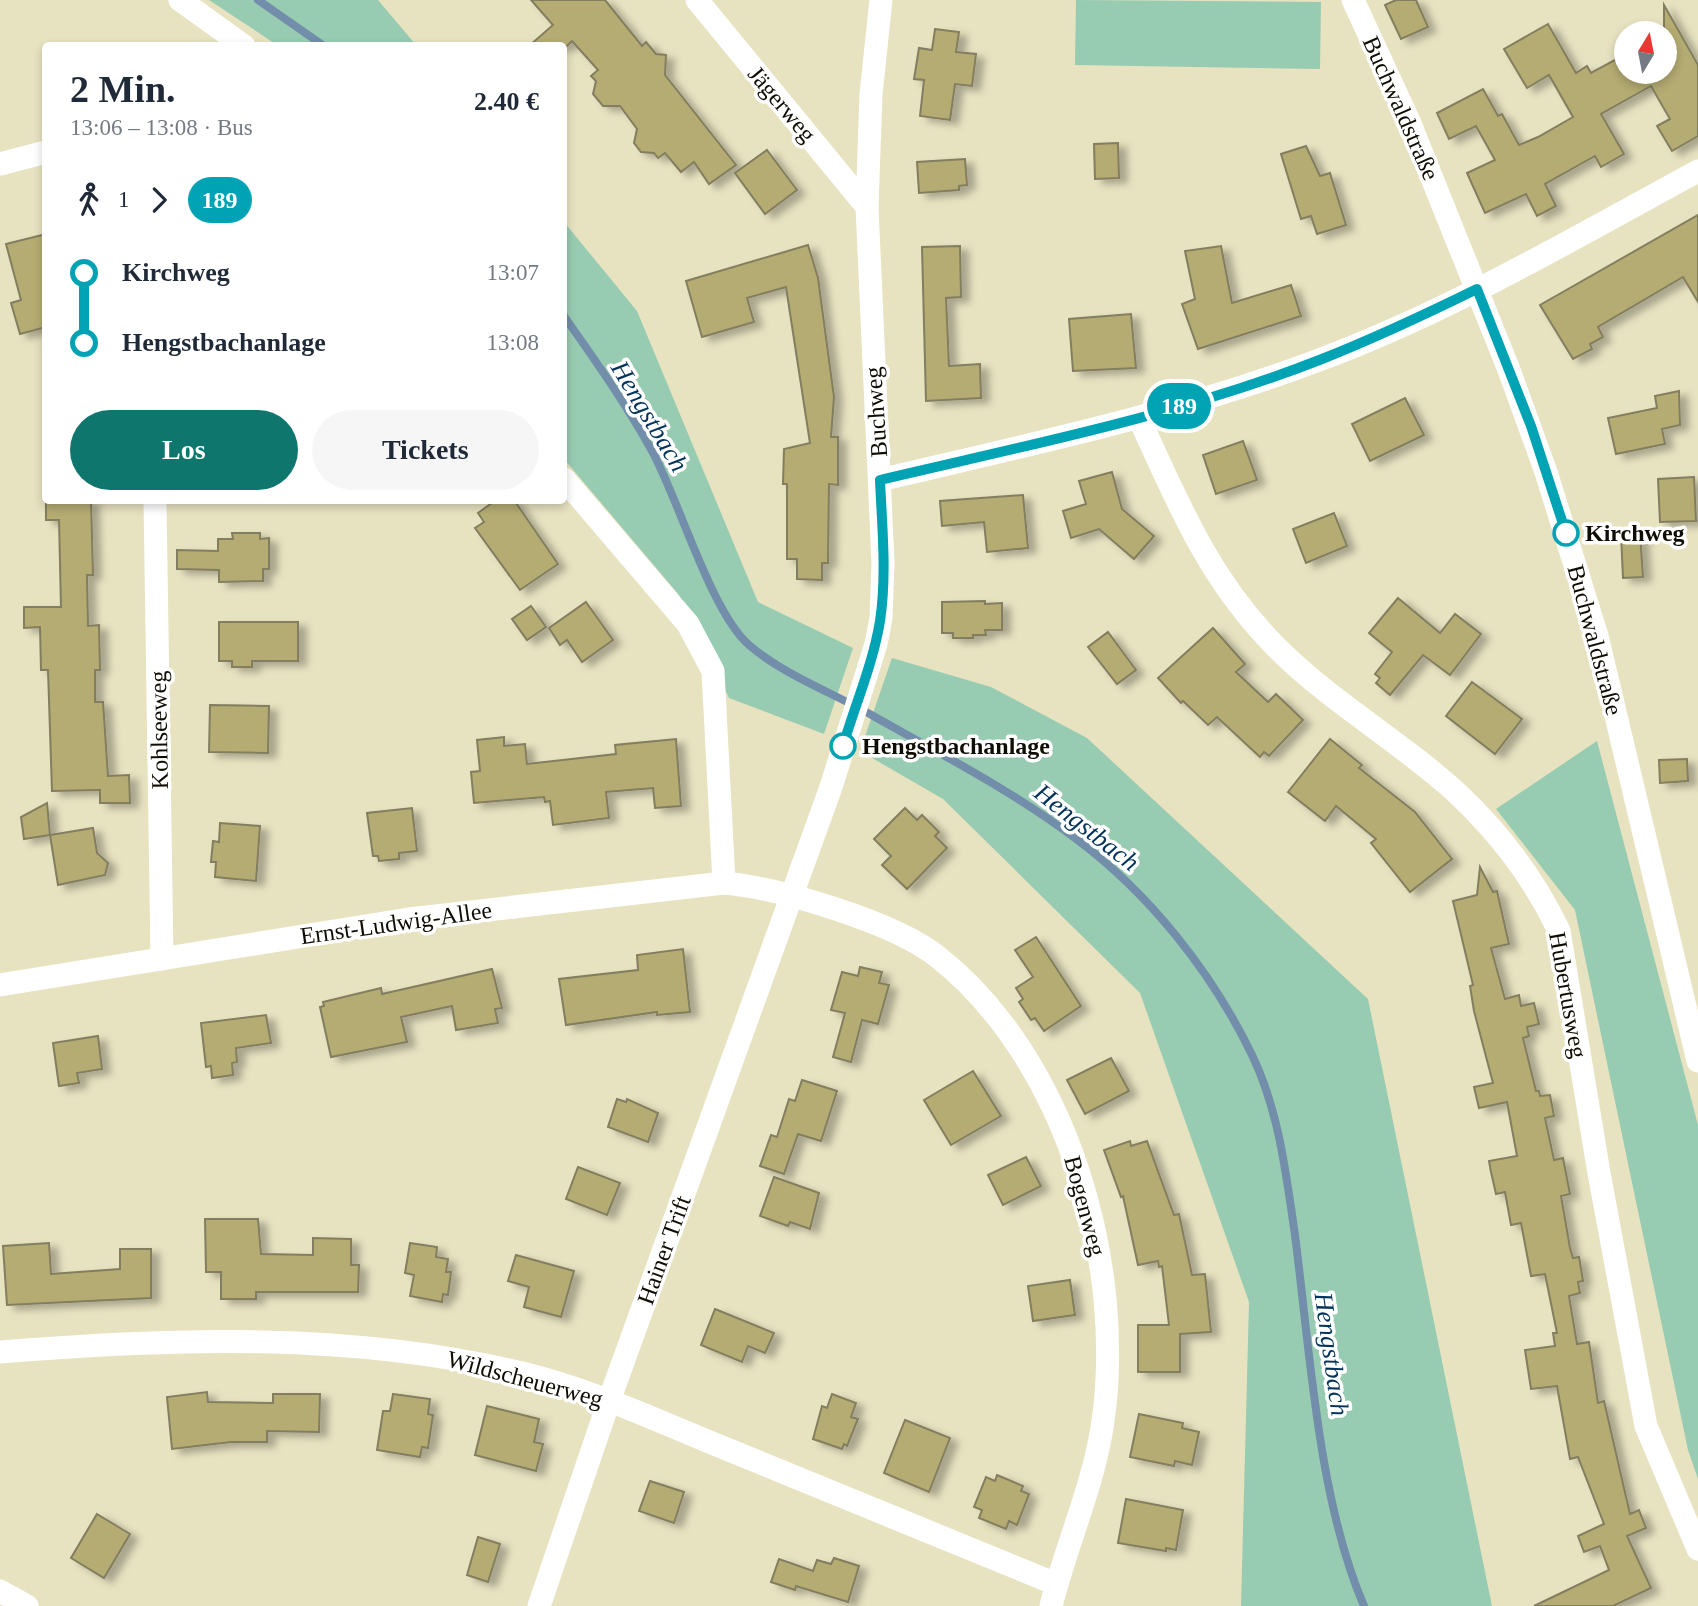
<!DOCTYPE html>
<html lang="de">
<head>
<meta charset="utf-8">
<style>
  body { margin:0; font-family:"Times New Roman",serif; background:#f6f6f7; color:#1f2937; height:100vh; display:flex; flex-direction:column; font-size:26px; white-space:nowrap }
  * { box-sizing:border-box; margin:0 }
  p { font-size:23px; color:#747a83 }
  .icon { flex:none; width:38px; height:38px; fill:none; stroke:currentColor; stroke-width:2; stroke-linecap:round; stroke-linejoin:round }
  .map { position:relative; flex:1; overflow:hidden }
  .sheet { position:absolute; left:42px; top:42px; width:525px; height:462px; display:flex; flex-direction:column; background:#fff; border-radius:7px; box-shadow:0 4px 10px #0003 }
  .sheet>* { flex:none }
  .badge { padding:0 14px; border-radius:23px; font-size:24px; line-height:46px }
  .needle { width:46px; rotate:10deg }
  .tools { position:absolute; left:1614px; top:21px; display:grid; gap:14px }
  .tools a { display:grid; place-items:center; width:63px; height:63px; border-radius:50%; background:#fff; box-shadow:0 4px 10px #0003; font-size:35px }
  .map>.badge { position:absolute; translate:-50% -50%; box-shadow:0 0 0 4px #fff }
  .legs { display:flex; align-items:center; gap:10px; height:77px; padding:0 28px; font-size:23px }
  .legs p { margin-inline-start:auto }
  .head { display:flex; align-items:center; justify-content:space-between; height:119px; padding:0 28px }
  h1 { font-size:38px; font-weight:700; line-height:52px }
  .action { display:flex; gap:14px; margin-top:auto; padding:14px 28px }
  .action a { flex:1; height:80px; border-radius:42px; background:#0f766e; color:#fff; font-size:28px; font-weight:700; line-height:80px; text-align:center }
  .action a+a { background:#f6f6f7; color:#1f2937 }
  ul { padding:0 28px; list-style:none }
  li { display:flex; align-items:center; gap:24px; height:70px; font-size:26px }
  li i { display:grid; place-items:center; width:10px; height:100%; margin:0 9px; background:currentColor }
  li i::after { content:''; width:18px; height:18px; margin:-9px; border:5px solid; border-radius:50%; background:#fff }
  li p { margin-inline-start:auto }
  li:first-child i { background:linear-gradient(#0000 50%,currentColor 0) }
  li:last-child i { background:linear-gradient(currentColor 50%,#0000 0) }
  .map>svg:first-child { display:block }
  .green { fill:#98ccb2 }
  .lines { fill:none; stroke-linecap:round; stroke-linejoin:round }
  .stream { stroke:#728eaa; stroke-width:8 }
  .building { fill:#b5ac73; stroke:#837e5f; stroke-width:2; filter:url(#shadow) }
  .street { stroke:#fff; stroke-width:23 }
  .line-1-casing { stroke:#fff; stroke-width:16 }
  .line-1 { stroke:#00a3b4; stroke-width:10 }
  .stop-1-dot { fill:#fff; stroke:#00a3b4; stroke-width:3.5 }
  .labels { text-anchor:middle; stroke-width:7; stroke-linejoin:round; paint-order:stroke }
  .street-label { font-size:24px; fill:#0f0d03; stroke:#fff }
  .stop-label { font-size:24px; font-weight:bold; fill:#0f0d03; stroke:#fff; text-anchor:start }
  .water-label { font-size:26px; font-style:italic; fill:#03335b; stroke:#fff }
</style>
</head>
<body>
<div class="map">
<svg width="1698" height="1606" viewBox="0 0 1698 1606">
  <defs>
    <filter id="shadow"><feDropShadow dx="8" dy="4.5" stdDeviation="3.5" flood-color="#0004"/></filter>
  </defs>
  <rect width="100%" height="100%" fill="#e7e2c0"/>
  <g class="green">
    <path d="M 209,0 L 378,0 L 416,45 L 277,45 Z"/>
    <path d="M 1076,0 L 1321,2 L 1320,69 L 1075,65 Z"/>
    <path d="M 564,222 L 637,311 L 758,602 L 853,648 L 824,734 L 729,698 L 679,595 L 564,459 Z"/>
    <path d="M 892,658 L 991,687 L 1087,738 L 1368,999 L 1492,1606 L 1241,1606 L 1249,1302 L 1140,993 L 943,799 L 860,751 Z"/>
    <path d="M 1597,741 L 1698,1125 L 1698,1479 L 1688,1450 L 1575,910 L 1496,809 Z"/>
  </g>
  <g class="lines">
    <g class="stream">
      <path d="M 258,0 L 324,46"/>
      <path d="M 564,316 C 595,360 626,404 652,451 C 679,500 711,612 749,645 C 785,676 834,693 875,717 C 943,755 1012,791 1075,838 C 1149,893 1212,972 1252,1055 C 1279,1111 1286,1174 1295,1235 C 1310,1351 1318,1499 1364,1606"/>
    </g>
  </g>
  <g class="building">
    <path d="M 531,0 L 605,0 L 642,46 L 646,42 L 656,54 L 666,55 L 665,75 L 736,165 L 709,184 L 694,162 L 681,172 L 665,153 L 658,158 L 654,153 L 641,152 L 634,143 L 637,129 L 620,106 L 603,106 L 593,94 L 596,81 L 591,76 L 598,70 L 572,41 L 567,46 L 529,46 L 553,25 Z"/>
    <path d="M 1396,0 L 1416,0 L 1428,27 L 1401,39 L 1385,5 Z"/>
    <path d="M 1664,5 L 1698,65 L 1698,136 L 1672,151 L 1657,126 L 1670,119 L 1651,86 L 1601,114 L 1624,154 L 1601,167 L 1595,156 L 1545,184 L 1556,206 L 1537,216 L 1526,194 L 1485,213 L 1467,173 L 1495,160 L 1476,126 L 1449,139 L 1437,113 L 1483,89 L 1498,116 L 1502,114 L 1519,145 L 1538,137 L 1573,117 L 1549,75 L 1527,88 L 1504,49 L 1548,24 L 1576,73 L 1587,66 L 1591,73 L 1626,54 L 1626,72 L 1664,72 Z"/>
    <path d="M 935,29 L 959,32 L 956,52 L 976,54 L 972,86 L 955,84 L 950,120 L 920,116 L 924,80 L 914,79 L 919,48 L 932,50 Z"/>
    <path d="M 1118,143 L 1119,178 L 1095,179 L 1094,144 Z"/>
    <path d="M 1306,146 L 1320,176 L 1330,173 L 1346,225 L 1317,234 L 1311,216 L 1301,219 L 1281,154 Z"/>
    <path d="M 767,150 L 797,190 L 765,214 L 735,173 Z"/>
    <path d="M 965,159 L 967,185 L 959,186 L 959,190 L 919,193 L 917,162 Z"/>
    <path d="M 1698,215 L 1698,302 L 1683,277 L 1598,327 L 1603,337 L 1590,344 L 1592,349 L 1573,359 L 1540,305 Z"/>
    <path d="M 46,234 L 46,327 L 20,334 L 11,303 L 21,300 L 6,244 Z"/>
    <path d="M 808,245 L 818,278 L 834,397 L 831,437 L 838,437 L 838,485 L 829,484 L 828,563 L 822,563 L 822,580 L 797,579 L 797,559 L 787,559 L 787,484 L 783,484 L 784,449 L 810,443 L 786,287 L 747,298 L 754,322 L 702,337 L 686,281 Z"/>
    <path d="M 960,246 L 961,297 L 946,298 L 949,366 L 980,364 L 981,398 L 926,401 L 922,247 Z"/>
    <path d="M 1221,246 L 1232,303 L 1291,285 L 1301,316 L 1198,349 L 1182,304 L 1195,299 L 1185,251 Z"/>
    <path d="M 1131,314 L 1136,368 L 1073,371 L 1069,319 Z"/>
    <path d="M 1679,391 L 1680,425 L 1662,429 L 1665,444 L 1616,454 L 1608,418 L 1657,408 L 1655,396 Z"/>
    <path d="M 1405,398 L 1424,435 L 1370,461 L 1352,424 Z"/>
    <path d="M 1243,441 L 1257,480 L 1216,494 L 1203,455 Z"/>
    <path d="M 1112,472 L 1122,509 L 1154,536 L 1134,559 L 1099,529 L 1071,538 L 1063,511 L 1086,504 L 1079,481 Z"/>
    <path d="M 1694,477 L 1696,521 L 1660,522 L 1658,479 Z"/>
    <path d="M 1023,495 L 1028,548 L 987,552 L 984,522 L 942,526 L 940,501 Z"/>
    <path d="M 46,500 L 91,500 L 93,575 L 87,575 L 88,626 L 99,625 L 100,670 L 95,670 L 95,702 L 103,702 L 108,776 L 129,775 L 130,803 L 100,803 L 100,790 L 52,791 L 48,670 L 41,670 L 40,627 L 24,628 L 24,607 L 61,607 L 59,520 L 46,520 Z"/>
    <path d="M 496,500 L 514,500 L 558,564 L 520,590 L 475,528 L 484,522 L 478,513 Z"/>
    <path d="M 1334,513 L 1347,546 L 1306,563 L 1293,529 Z"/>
    <path d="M 232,533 L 260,533 L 260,539 L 269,538 L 269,569 L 263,569 L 263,581 L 219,582 L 219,570 L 177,569 L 177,550 L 218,551 L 218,539 L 233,539 Z"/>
    <path d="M 1640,533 L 1643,577 L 1623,578 L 1621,534 Z"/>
    <path d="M 1398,598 L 1440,633 L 1455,614 L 1481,634 L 1450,675 L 1423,655 L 1390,695 L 1376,683 L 1380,678 L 1375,674 L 1392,652 L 1369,633 Z"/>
    <path d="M 985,601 L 985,604 L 1002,603 L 1002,630 L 985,630 L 986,635 L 973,635 L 973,638 L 953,638 L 953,633 L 942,633 L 942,602 Z"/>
    <path d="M 586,602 L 613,640 L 582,662 L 567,640 L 560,645 L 549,628 Z"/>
    <path d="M 531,606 L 546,627 L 527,640 L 512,619 Z"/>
    <path d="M 219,622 L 298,622 L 298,661 L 252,661 L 252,667 L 232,667 L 232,661 L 219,661 Z"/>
    <path d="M 1213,628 L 1245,664 L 1236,672 L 1268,702 L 1276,694 L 1303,720 L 1269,756 L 1264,752 L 1260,757 L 1217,717 L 1208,725 L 1183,701 L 1181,703 L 1158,678 Z"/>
    <path d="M 1108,632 L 1136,670 L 1117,684 L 1088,647 Z"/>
    <path d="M 1472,682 L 1522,719 L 1495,754 L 1446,716 Z"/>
    <path d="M 210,705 L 269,706 L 268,753 L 209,752 Z"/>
    <path d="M 504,737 L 504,746 L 525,744 L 527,764 L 616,754 L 615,745 L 676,739 L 681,806 L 655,808 L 653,788 L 606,792 L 609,818 L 553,825 L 550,801 L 545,802 L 544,797 L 474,803 L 471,772 L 480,771 L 477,740 Z"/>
    <path d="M 1330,739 L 1362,765 L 1359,768 L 1415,812 L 1452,859 L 1410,892 L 1371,843 L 1376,839 L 1336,806 L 1325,821 L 1288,792 Z"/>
    <path d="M 1687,759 L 1688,781 L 1660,783 L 1659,760 Z"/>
    <path d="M 47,803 L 50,835 L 24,839 L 21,817 Z"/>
    <path d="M 412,808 L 417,851 L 399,853 L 399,859 L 379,861 L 378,856 L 373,856 L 367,813 Z"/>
    <path d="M 905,808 L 917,820 L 922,815 L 939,832 L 935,836 L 947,848 L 907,889 L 882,865 L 891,856 L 874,839 Z"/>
    <path d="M 220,823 L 260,826 L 256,881 L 215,877 L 216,862 L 211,862 L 213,841 L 219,842 Z"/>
    <path d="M 93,828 L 97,853 L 108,863 L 105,875 L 58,885 L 50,835 Z"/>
    <path d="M 1480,867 L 1493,892 L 1497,891 L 1509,944 L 1491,948 L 1505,999 L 1519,995 L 1521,1006 L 1534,1003 L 1539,1024 L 1527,1027 L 1529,1036 L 1523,1038 L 1536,1091 L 1539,1091 L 1540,1096 L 1550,1095 L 1554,1116 L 1545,1118 L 1554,1160 L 1563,1158 L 1570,1194 L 1561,1196 L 1570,1248 L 1573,1258 L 1579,1257 L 1583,1281 L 1578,1282 L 1580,1293 L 1569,1296 L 1577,1344 L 1589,1342 L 1598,1403 L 1604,1401 L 1630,1514 L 1639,1510 L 1646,1528 L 1627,1536 L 1651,1588 L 1613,1606 L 1534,1606 L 1609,1570 L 1600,1546 L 1584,1552 L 1578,1536 L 1604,1524 L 1578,1457 L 1570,1459 L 1557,1386 L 1531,1389 L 1525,1350 L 1555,1346 L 1553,1333 L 1557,1333 L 1545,1274 L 1531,1276 L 1521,1223 L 1511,1225 L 1505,1192 L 1496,1194 L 1491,1172 L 1489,1161 L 1517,1156 L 1507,1102 L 1479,1108 L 1474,1087 L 1493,1083 L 1474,1011 L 1470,986 L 1473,985 L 1453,901 L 1477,895 Z"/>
    <path d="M 1036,937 L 1081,1006 L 1044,1031 L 1035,1018 L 1031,1020 L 1019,1002 L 1023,999 L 1016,988 L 1033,977 L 1015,950 Z"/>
    <path d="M 683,949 L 690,1012 L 657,1015 L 657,1012 L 566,1025 L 559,979 L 638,970 L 637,955 Z"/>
    <path d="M 860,967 L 882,972 L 879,983 L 889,985 L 878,1024 L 862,1020 L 851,1062 L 833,1057 L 845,1013 L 831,1010 L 842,972 L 858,976 Z"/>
    <path d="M 492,969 L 502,1008 L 495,1009 L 498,1023 L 456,1030 L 452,1006 L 401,1017 L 407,1042 L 331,1057 L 320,1007 L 324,1006 L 323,1002 L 381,988 L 382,994 Z"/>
    <path d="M 266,1015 L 271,1043 L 236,1048 L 237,1062 L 232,1063 L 233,1075 L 212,1078 L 211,1066 L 206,1067 L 201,1023 Z"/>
    <path d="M 98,1036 L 102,1069 L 77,1073 L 79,1083 L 59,1086 L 53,1043 Z"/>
    <path d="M 1111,1058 L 1129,1091 L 1085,1114 L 1067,1080 Z"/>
    <path d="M 973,1071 L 1001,1116 L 951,1145 L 924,1100 Z"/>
    <path d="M 802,1080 L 837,1091 L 821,1141 L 798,1134 L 784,1174 L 760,1166 L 771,1135 L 777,1137 L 789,1099 L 795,1101 Z"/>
    <path d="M 617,1099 L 626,1102 L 627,1099 L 658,1113 L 648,1142 L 608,1127 Z"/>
    <path d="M 1130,1141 L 1131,1146 L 1147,1141 L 1174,1215 L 1179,1214 L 1192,1275 L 1205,1274 L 1211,1332 L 1180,1334 L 1180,1372 L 1138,1372 L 1138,1325 L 1169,1325 L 1162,1266 L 1159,1267 L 1158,1261 L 1138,1265 L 1123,1196 L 1121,1197 L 1104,1150 Z"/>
    <path d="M 1026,1157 L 1041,1186 L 1003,1205 L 988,1175 Z"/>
    <path d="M 578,1167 L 620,1183 L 607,1215 L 566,1199 Z"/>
    <path d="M 774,1177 L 819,1193 L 810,1229 L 790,1222 L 788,1226 L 760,1216 Z"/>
    <path d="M 205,1219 L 258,1219 L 261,1254 L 313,1255 L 313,1238 L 351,1239 L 351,1265 L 359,1265 L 358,1292 L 256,1292 L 256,1299 L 221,1299 L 221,1272 L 206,1272 Z"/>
    <path d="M 49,1243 L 51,1274 L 120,1269 L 120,1249 L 151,1249 L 151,1298 L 7,1305 L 3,1246 Z"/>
    <path d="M 410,1243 L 437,1247 L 436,1257 L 448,1259 L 446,1272 L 451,1272 L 448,1295 L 443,1294 L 442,1302 L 410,1296 L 414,1275 L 405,1273 Z"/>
    <path d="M 516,1255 L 574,1271 L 561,1317 L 524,1307 L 529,1287 L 508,1281 Z"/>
    <path d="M 1070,1280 L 1075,1315 L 1033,1321 L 1028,1286 Z"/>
    <path d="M 715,1309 L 774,1333 L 765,1353 L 748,1346 L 742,1362 L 701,1345 Z"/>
    <path d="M 207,1392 L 208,1402 L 273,1403 L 273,1394 L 320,1394 L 319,1432 L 267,1431 L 267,1442 L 231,1442 L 172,1449 L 167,1397 Z"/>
    <path d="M 393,1394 L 430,1399 L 428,1414 L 433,1415 L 428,1448 L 422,1447 L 420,1457 L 377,1450 L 383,1411 L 390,1411 Z"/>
    <path d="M 832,1394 L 856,1403 L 851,1417 L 858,1419 L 847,1446 L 844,1444 L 842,1449 L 813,1439 L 822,1406 L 827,1408 Z"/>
    <path d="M 487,1406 L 539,1419 L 534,1442 L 543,1444 L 536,1471 L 475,1455 Z"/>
    <path d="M 1139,1414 L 1183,1423 L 1182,1428 L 1199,1432 L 1192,1465 L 1175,1461 L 1174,1466 L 1130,1457 Z"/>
    <path d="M 905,1420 L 950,1438 L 929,1492 L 884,1473 Z"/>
    <path d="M 997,1475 L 1023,1486 L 1021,1491 L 1029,1494 L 1017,1525 L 1009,1521 L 1006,1529 L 979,1518 L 982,1510 L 974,1507 L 986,1477 L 995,1481 Z"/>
    <path d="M 650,1481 L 684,1492 L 674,1523 L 639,1511 Z"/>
    <path d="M 1126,1499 L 1183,1510 L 1176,1550 L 1166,1548 L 1166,1551 L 1118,1543 Z"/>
    <path d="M 97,1514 L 130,1534 L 104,1578 L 71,1558 Z"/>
    <path d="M 478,1537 L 500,1544 L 488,1582 L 467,1575 Z"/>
    <path d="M 834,1558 L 859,1566 L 848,1602 L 796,1586 L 795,1590 L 771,1582 L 779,1559 L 813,1571 L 817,1560 L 831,1564 Z"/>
  </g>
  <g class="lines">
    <g class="street">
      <path d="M 180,0 L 244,46"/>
      <path d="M 697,0 L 867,207"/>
      <path d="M 1353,0 L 1409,121 L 1509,370 L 1546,472 L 1597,636 L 1698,1061"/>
      <path d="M 0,164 L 46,152"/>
      <path d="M 1139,418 C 1178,503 1209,580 1277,648 C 1333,704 1402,742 1459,795 C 1500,834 1535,880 1559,931 L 1599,1173 L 1646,1426 L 1698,1549"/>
      <path d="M 564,479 L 688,624 L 713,671 L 724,883"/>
      <path d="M 880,480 C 1027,445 1177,414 1319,360 C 1451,311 1574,238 1698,171"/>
      <path d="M 155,500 L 162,959"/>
      <path d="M 0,985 L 409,919 L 724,883 C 779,888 894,922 938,957 C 1068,1060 1127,1268 1102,1428 C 1092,1489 1066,1546 1051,1606"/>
      <path d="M 0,1352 C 174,1338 352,1332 522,1373 C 596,1391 664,1424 734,1452 C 841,1496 949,1540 1056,1584"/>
      <path d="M 0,1591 L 27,1606"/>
      <path d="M 539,1606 L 609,1401 L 831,787 L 876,644 L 881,618 L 883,563 L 867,207 L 871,94 L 881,0"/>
    </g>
  </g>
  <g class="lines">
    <g class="line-1-casing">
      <path id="line-1" d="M 843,746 C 855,705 873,664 880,621 C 887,575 882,526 880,480 C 1028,445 1180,415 1322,359 C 1375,338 1426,314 1477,289 L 1531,426 L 1566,533"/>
    </g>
    <use href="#line-1" class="line-1"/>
  </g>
  <g class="stop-1-dot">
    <circle cx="1566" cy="533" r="12"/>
    <circle cx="843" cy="746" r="12"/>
  </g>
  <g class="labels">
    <g class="street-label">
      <text transform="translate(782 104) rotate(50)" y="8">Jägerweg</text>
      <text transform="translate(1401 108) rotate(66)" y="8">Buchwaldstraße</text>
      <text transform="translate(876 412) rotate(-94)" y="8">Buchweg</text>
      <text transform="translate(1595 640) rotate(75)" y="8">Buchwaldstraße</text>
      <text transform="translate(159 730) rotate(-91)" y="8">Kohlseeweg</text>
      <text transform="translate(396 923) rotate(-8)" y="8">Ernst-Ludwig-Allee</text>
      <text transform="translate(1568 995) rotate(80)" y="8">Hubertusweg</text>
      <text transform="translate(1085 1206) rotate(75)" y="8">Bogenweg</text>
      <text transform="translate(664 1250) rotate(-70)" y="8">Hainer Trift</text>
      <text transform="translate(525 1379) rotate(15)" y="8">Wildscheuerweg</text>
    </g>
    <g class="stop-label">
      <text x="1585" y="541">Kirchweg</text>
      <text x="862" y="754">Hengstbachanlage</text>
    </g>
    <g class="water-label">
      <text transform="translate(650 416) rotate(59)" y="9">Hengstbach</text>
      <text transform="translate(1087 827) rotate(38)" y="9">Hengstbach</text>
      <text transform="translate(1332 1354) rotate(82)" y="9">Hengstbach</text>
    </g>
  </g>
</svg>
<div class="tools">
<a><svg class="needle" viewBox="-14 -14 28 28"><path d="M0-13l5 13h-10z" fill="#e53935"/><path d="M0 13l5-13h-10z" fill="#747a83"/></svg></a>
</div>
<b class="badge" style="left:1179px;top:406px;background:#00a3b4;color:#fff">189</b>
<section class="sheet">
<div class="head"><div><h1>2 Min.</h1><p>13:06 – 13:08 · Bus</p></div><b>2.40 €</b></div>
<div class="legs"><svg class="icon" aria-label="walk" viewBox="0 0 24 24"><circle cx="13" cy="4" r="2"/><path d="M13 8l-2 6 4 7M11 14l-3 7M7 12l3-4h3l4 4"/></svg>1<svg class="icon" aria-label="forward" viewBox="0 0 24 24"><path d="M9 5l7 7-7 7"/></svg><b class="badge" style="background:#00a3b4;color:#fff">189</b></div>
<ul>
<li><i style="color:#00a3b4"></i><b>Kirchweg</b><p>13:07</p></li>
<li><i style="color:#00a3b4"></i><b>Hengstbachanlage</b><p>13:08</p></li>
</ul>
<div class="action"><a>Los</a><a>Tickets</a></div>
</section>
</div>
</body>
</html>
